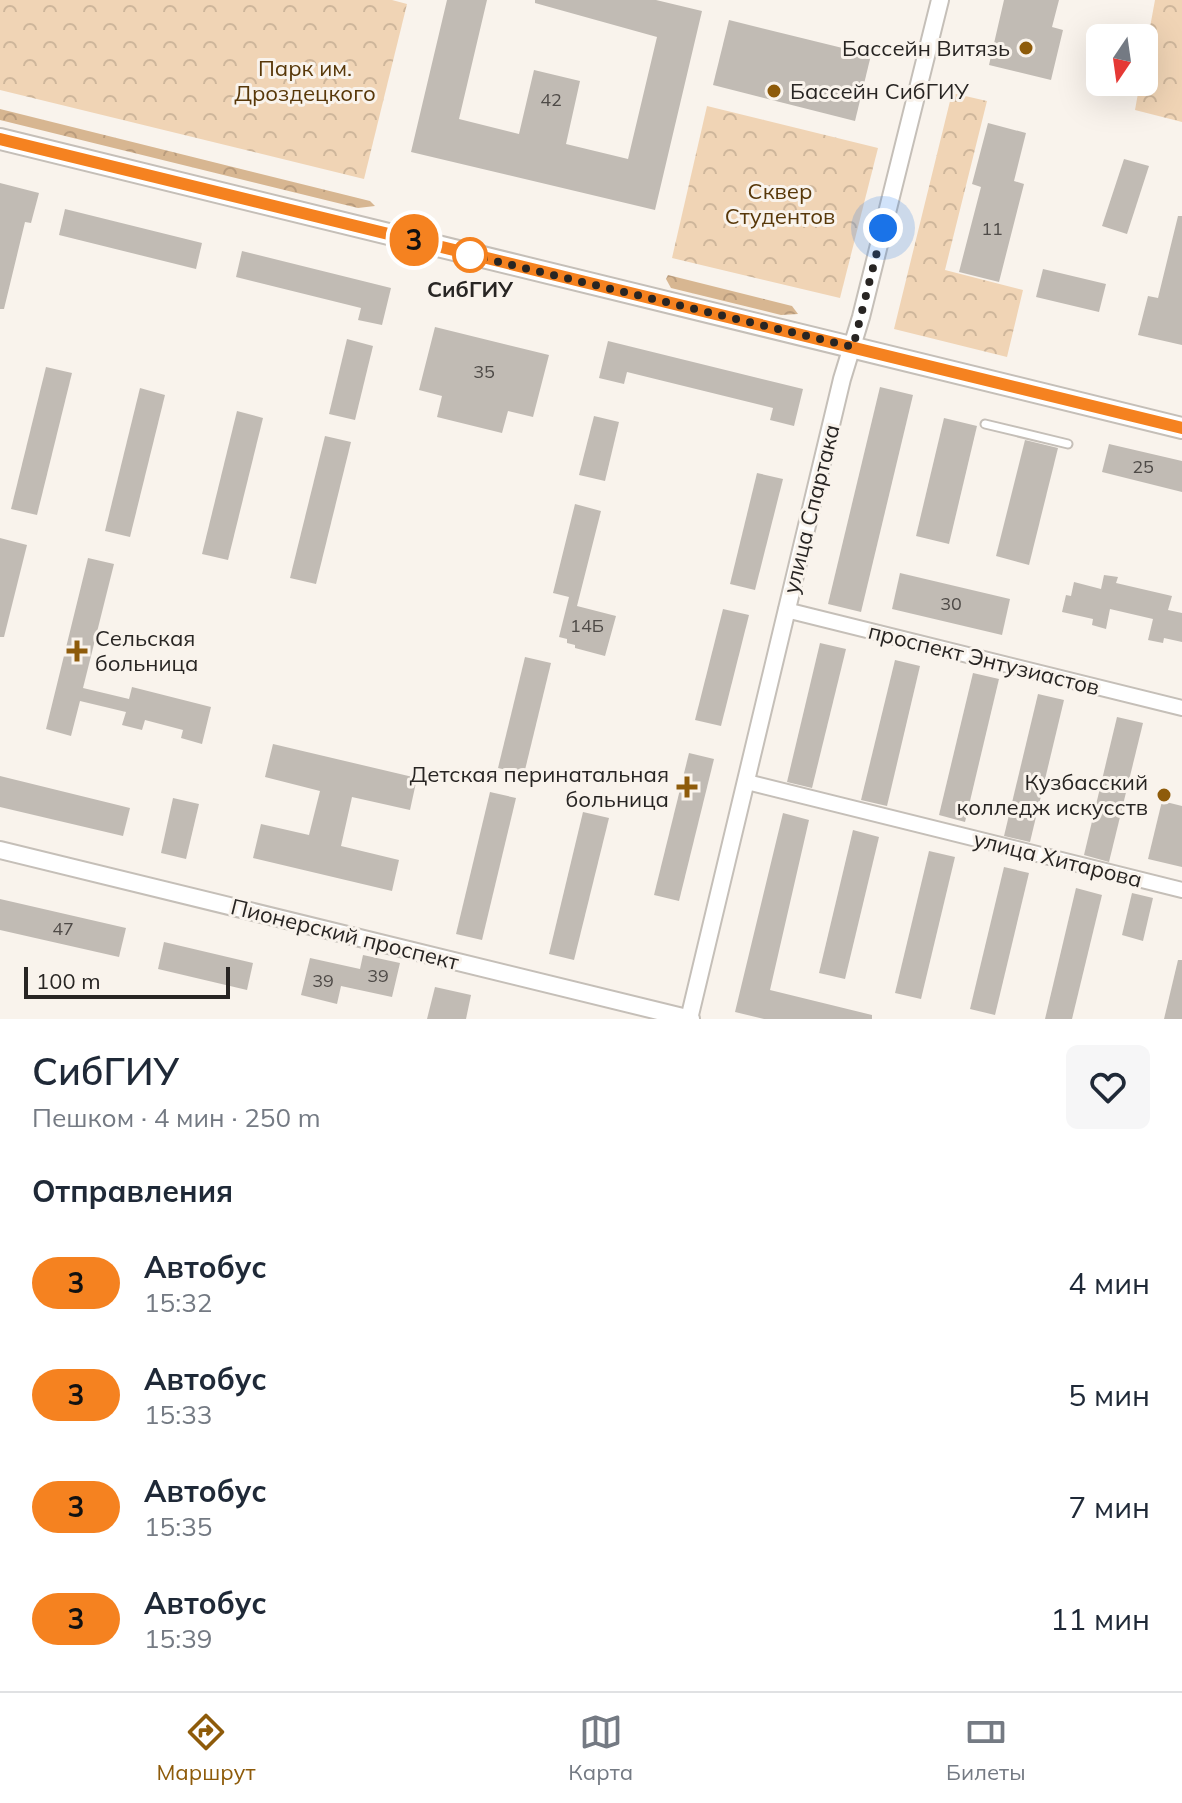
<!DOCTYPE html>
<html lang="ru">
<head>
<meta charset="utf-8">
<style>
  body { margin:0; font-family:Mulish,sans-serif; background:#f6f6f7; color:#1f2937; height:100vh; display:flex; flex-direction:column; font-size:30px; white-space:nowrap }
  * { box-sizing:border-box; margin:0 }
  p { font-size:26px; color:#747a83 }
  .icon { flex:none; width:44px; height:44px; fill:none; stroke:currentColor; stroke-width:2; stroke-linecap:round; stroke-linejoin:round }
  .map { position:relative; height:1019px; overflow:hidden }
  .sheet { display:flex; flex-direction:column; background:#fff; flex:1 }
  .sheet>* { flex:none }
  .badge { padding:0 16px; border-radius:26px; font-size:28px; line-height:52px }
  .needle { width:52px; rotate:193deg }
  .buttons { position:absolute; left:1086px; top:24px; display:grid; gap:16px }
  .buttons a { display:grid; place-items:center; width:72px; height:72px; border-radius:12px; background:#fff; box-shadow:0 8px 32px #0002; font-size:40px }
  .scale { position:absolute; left:24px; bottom:20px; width:206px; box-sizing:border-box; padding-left:8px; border:4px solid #282523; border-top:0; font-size:22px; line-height:28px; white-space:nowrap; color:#282523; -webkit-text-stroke:6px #f9f3ec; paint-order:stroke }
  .you { position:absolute; width:40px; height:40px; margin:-20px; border:6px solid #fff; border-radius:50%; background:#1a73e8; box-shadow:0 0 0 12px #1a73e833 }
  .map>.badge { position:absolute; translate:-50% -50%; box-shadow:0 0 0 4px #fff }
  h2 { padding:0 32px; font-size:30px; line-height:72px }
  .round { display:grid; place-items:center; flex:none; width:84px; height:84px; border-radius:12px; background:#f6f6f7 }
  .overview { display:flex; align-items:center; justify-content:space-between; height:136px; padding:0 32px }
  h1 { font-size:38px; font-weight:600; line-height:60px }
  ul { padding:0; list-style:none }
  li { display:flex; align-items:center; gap:24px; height:112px; padding:0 32px }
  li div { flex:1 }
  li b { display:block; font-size:30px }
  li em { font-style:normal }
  li .badge { min-width:88px; font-weight:700; text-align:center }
  .tab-bar { display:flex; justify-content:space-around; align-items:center; height:112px; border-top:2px solid #e0e1e3; background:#fff; font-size:22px; color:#747a83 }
  .tab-bar a { display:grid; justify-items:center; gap:4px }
  .tab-bar .selected { color:#8e5b0a }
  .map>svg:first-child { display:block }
  .forest { fill:url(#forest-crowns) }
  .park { fill:url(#park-crowns) }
  .building { fill:#c1bbb4 }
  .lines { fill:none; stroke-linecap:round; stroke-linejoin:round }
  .service-casing { stroke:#c5bfb8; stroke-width:11 }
  .minor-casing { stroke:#c5bfb8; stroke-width:18 }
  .tertiary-casing { stroke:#c5bfb8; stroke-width:20 }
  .primary-casing { stroke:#c5bfb8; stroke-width:24 }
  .service { stroke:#fff; stroke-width:7 }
  .minor { stroke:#fff; stroke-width:14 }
  .tertiary { stroke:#fff; stroke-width:16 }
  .primary { stroke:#fff; stroke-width:20 }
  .line-casing { stroke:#fff; stroke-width:18 }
  .line { stroke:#f58220; stroke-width:12 }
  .walk { stroke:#282523; stroke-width:8; stroke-dasharray:0 14.4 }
  .poi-dot { fill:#8e5b0a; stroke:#f9f3ec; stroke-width:3 }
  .stop-dot { fill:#fff; stroke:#f58220; stroke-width:4 }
  .labels { text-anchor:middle; stroke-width:6; stroke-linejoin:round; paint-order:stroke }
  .number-label { font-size:18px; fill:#4e4a47 }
  .poi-label { font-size:22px; fill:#282523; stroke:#f9f3ec; text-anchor:end }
  .park-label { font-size:22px; fill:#583809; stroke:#f9f3ec }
  .stop-label { font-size:22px; font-weight:bold; fill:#282523; stroke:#f9f3ec }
  .street-label { font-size:22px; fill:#282523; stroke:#f9f3ec }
</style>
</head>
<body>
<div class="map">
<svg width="1182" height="1019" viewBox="0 0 1182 1019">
  <defs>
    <pattern id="forest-crowns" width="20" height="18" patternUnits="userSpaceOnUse" patternTransform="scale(2)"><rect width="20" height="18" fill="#d7b691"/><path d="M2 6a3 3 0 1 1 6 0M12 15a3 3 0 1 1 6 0" fill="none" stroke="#b99c7d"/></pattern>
    <pattern id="park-crowns" width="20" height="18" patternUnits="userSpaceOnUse" patternTransform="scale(2)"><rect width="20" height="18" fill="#f0d4b5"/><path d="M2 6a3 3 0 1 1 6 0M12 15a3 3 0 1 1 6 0" fill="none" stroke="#ceb69b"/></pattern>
  </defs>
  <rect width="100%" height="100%" fill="#f9f3ec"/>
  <g class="forest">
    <path d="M 0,109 L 370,201 L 375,206 L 358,208 L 0,120 Z"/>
    <path d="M 668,275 L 792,306 L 798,314 L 781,315 L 671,288 L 666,279 Z"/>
  </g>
  <g class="park">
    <path d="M 0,0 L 392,0 L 407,4 L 364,179 L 0,90 Z"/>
    <path d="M 1155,0 L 1182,0 L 1182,122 L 1135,110 L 1140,82 L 1144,82 L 1144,60 Z"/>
    <path d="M 952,93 L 987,101 L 945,270 L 1023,290 L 1007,357 L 894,329 Z"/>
    <path d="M 707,106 L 878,148 L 840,298 L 672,258 Z"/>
  </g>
  <g class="building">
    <path d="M 447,0 L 487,0 L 459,119 L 519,134 L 534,70 L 580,81 L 566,144 L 628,159 L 657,37 L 535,3 L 535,0 L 656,0 L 702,11 L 655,210 L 411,152 Z"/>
    <path d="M 1004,0 L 1059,0 L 1052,27 L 1063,30 L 1051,80 L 989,65 Z"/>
    <path d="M 729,20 L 871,55 L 855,121 L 713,85 Z"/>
    <path d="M 988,123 L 1026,133 L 1014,181 L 1024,184 L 999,282 L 959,272 L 981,187 L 972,184 Z"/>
    <path d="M 1124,159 L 1149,166 L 1127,234 L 1102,226 Z"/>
    <path d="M 0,183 L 39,193 L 31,223 L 25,222 L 4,309 L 0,309 Z"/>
    <path d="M 65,209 L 202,243 L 196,269 L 59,235 Z"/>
    <path d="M 1178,216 L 1182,216 L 1182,345 L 1138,335 L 1148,296 L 1158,298 Z"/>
    <path d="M 242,251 L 391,288 L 382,325 L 358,320 L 361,308 L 236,277 Z"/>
    <path d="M 1043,269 L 1106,284 L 1099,312 L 1036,297 Z"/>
    <path d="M 435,327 L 549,355 L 533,417 L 508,411 L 502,433 L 437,417 L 442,396 L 419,390 Z"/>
    <path d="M 347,339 L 373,346 L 355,420 L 329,414 Z"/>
    <path d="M 608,341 L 803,389 L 794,426 L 770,420 L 773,408 L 627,372 L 624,384 L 599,378 Z"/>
    <path d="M 46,367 L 72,373 L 37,515 L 11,509 Z"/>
    <path d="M 880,387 L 913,395 L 861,612 L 828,604 Z"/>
    <path d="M 140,388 L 165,395 L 130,537 L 105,531 Z"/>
    <path d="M 237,411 L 263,418 L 228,560 L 202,554 Z"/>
    <path d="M 594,416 L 619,422 L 605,481 L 579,475 Z"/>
    <path d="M 944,418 L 977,426 L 949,544 L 916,536 Z"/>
    <path d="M 325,436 L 351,442 L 316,584 L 290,578 Z"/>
    <path d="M 1025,440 L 1058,448 L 1029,565 L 996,556 Z"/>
    <path d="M 1109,444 L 1182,461 L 1182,492 L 1102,472 Z"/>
    <path d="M 757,473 L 783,479 L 755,590 L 730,584 Z"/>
    <path d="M 575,504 L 601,511 L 577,606 L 616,616 L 605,656 L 575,648 L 575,645 L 567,643 L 567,639 L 559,637 L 569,597 L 553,593 Z"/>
    <path d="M 0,538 L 27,545 L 4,637 L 0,637 Z"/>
    <path d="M 88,558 L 114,564 L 83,688 L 129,699 L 132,687 L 211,707 L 202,744 L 181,738 L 183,730 L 145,720 L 142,730 L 122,725 L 126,712 L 80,701 L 71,736 L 46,729 Z"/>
    <path d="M 900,573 L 1010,599 L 1002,635 L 892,609 Z"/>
    <path d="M 1104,575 L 1118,577 L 1116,583 L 1172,596 L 1168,610 L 1182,613 L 1182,642 L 1164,638 L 1163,643 L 1148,640 L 1153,619 L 1110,609 L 1106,629 L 1092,625 L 1093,619 L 1062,612 L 1066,595 L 1071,596 L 1074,582 L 1101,589 Z"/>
    <path d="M 723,609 L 749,615 L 721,726 L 695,720 Z"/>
    <path d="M 820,643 L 846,649 L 812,788 L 787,782 Z"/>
    <path d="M 525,657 L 551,663 L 524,774 L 498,768 Z"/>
    <path d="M 895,660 L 920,666 L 887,806 L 861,800 Z"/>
    <path d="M 973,673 L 999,679 L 965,822 L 939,815 Z"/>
    <path d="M 1038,694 L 1064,700 L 1030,842 L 1004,836 Z"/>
    <path d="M 1117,717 L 1143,723 L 1109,862 L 1084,855 Z"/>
    <path d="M 273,744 L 417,778 L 410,810 L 352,797 L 341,846 L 399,860 L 392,891 L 253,858 L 261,824 L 309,835 L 320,791 L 265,777 Z"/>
    <path d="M 689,753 L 714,759 L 679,901 L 654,895 Z"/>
    <path d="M 0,776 L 130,808 L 123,836 L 0,807 Z"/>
    <path d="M 490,792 L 516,798 L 482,940 L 456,934 Z"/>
    <path d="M 173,798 L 199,804 L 186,859 L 161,853 Z"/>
    <path d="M 1162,801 L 1182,806 L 1182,867 L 1148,859 Z"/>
    <path d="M 583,812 L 609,818 L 574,960 L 549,954 Z"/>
    <path d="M 783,813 L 809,820 L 770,990 L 872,1015 L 872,1019 L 764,1019 L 735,1012 Z"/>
    <path d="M 853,830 L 879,837 L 845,979 L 819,973 Z"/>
    <path d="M 929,851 L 955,857 L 921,999 L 895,993 Z"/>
    <path d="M 1004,867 L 1029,873 L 995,1015 L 970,1009 Z"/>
    <path d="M 1076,888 L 1102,895 L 1072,1019 L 1045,1019 Z"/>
    <path d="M 1132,893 L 1153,898 L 1143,941 L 1122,935 Z"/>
    <path d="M 0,899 L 126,928 L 119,957 L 0,930 Z"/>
    <path d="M 164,942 L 253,963 L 247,990 L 158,969 Z"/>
    <path d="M 363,955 L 400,963 L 392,997 L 341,986 L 337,1004 L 301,995 L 310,958 L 360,969 Z"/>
    <path d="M 1178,960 L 1182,960 L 1182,1019 L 1164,1019 Z"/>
    <path d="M 435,987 L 471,995 L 466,1019 L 427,1019 Z"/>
  </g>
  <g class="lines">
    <g class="service-casing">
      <path id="service" d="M 985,424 L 1068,444"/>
    </g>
    <g class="minor-casing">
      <g id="minor">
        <path d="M 786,610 L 1182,708"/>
        <path d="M 747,782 L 1182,890"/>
      </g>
    </g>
    <g class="tertiary-casing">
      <g id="tertiary">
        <path d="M 0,850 L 691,1019"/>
        <path d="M 689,1019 L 842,379 L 861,317 L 940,0"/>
      </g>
    </g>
    <g class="primary-casing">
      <path id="primary" d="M 0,139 L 1182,428"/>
    </g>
    <use href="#service" class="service"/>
    <use href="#minor" class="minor"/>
    <use href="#tertiary" class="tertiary"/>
    <use href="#primary" class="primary"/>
  </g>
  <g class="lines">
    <g class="line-casing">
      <path id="line" d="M 0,139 L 1182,428"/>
    </g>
    <use href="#line" class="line"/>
    <path class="walk" d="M 470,255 L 853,347 L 883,228"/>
  </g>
  <g class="poi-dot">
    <circle cx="1026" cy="48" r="8"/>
    <circle cx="774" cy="91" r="8"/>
    <path d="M73 639h8v8h8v8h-8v8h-8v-8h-8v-8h8z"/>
    <path d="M683 775h8v8h8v8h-8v8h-8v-8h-8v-8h8z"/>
    <circle cx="1164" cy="795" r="8"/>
  </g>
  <circle class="stop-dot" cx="470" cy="255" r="16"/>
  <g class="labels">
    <g class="number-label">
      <text x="551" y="106">42</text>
      <text x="992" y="235">11</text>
      <text x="484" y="378">35</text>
      <text x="1143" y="473">25</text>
      <text x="951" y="610">30</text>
      <text x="587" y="632">14Б</text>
      <text x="63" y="935">47</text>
      <text x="378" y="982">39</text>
      <text x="323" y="987">39</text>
    </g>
    <g class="poi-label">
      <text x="1010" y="56">Бассейн Витязь</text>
      <text x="790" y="99" text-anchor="start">Бассейн СибГИУ</text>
      <text x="95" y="646" text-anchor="start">Сельская<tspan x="95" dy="25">больница</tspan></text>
      <text x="669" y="782">Детская перинатальная<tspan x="669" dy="25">больница</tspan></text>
      <text x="1148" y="790">Кузбасский<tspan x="1148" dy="25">колледж искусств</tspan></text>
    </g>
    <g class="park-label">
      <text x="305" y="76">Парк им.<tspan x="305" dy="25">Дроздецкого</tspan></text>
      <text x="780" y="199">Сквер<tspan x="780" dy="25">Студентов</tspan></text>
    </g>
    <g class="stop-label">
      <text x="470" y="297">СибГИУ</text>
    </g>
    <g class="street-label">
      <text transform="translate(811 509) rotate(-76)" y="8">улица Спартака</text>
      <text transform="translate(984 659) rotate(14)" y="8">проспект Энтузиастов</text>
      <text transform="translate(1058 859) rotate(14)" y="8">улица Хитарова</text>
      <text transform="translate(345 934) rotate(14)" y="8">Пионерский проспект</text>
    </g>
  </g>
</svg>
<div class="buttons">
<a><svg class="needle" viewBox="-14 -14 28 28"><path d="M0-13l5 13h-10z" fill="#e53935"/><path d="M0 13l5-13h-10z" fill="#747a83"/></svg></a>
</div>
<div class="scale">100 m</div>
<div class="you" style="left:883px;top:228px"></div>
<b class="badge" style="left:414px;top:240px;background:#f58220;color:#111">3</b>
</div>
<section class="sheet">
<div class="overview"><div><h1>СибГИУ</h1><p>Пешком · 4 мин · 250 m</p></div><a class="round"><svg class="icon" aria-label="heart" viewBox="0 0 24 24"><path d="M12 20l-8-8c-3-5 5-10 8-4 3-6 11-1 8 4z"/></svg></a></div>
<h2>Отправления</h2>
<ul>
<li><span class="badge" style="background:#f58220;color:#111">3</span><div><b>Автобус</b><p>15:32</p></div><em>4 мин</em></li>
<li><span class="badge" style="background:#f58220;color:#111">3</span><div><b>Автобус</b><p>15:33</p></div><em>5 мин</em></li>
<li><span class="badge" style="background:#f58220;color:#111">3</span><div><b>Автобус</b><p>15:35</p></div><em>7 мин</em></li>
<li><span class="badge" style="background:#f58220;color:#111">3</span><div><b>Автобус</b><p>15:39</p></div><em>11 мин</em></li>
</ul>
</section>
<nav class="tab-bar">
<a class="selected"><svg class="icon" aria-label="directions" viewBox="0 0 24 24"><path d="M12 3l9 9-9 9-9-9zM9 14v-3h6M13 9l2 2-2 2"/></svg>Маршрут</a>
<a><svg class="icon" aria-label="map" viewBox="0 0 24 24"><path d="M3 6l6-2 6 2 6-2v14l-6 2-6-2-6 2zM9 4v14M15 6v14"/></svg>Карта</a>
<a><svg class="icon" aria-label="tickets" viewBox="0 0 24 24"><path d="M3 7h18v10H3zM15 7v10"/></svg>Билеты</a>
</nav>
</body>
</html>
